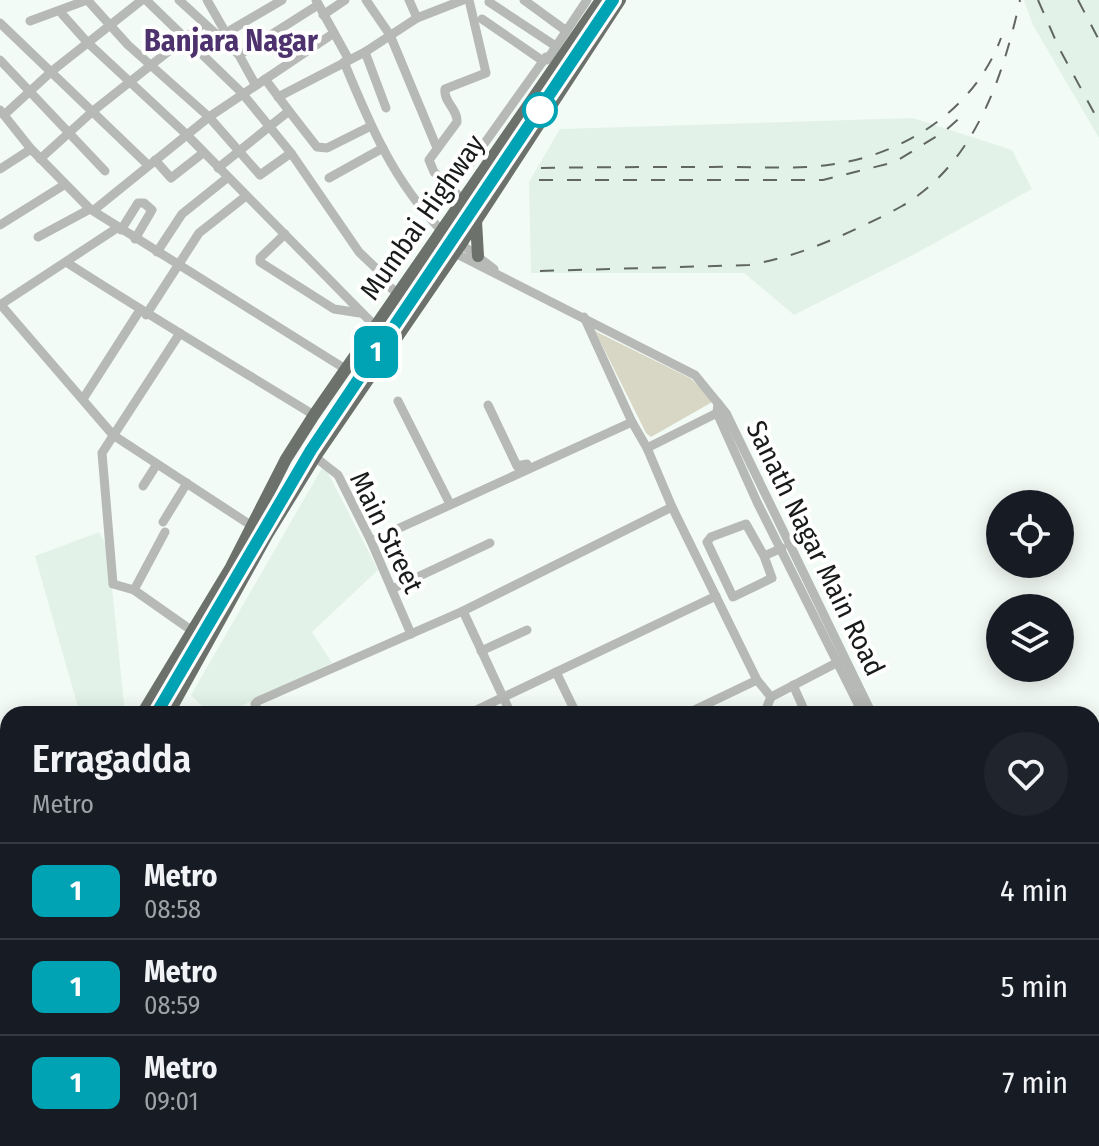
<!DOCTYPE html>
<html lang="en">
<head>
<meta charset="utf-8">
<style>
  body { margin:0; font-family:"Fira Sans Condensed",sans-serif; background:#20242c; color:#f1f3f6; height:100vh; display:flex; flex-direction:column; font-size:30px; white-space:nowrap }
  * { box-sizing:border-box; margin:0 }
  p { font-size:26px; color:#9ea1a6 }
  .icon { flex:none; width:44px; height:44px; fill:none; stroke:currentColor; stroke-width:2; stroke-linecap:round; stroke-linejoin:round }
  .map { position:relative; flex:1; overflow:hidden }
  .drawer { position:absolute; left:0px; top:706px; width:1100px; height:440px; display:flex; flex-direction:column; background:#171b24; border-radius:24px 24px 0 0; box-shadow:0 4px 20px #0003 }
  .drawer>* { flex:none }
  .badge { padding:0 16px; border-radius:12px; font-size:28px; line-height:52px }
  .tools { position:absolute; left:986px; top:490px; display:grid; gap:16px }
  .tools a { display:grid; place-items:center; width:88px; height:88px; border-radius:50%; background:#171b24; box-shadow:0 4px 20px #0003; font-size:40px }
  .map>.badge { position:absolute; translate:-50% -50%; box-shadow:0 0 0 4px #fff }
  .round { display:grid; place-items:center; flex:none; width:84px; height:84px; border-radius:42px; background:#20242c }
  .head { display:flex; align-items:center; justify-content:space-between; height:136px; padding:0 32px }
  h1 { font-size:38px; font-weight:600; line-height:60px }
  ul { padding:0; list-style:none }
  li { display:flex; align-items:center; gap:24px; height:96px; padding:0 32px; border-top:2px solid #363941 }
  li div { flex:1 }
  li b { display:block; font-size:30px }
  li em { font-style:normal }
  li .badge { min-width:88px; font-weight:700; text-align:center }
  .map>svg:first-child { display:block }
  .built { fill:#e2f2e9 }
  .green { fill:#d8d7c5 }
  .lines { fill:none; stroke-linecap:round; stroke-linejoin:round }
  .minor { stroke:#b7b9b6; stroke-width:9 }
  .highway { stroke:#6d716b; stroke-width:12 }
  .rail { stroke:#616663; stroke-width:2; stroke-dasharray:14 14; stroke-linecap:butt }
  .line-casing { stroke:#fff; stroke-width:18 }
  .line { stroke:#00a3b4; stroke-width:12 }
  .stop-dot { fill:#fff; stroke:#00a3b4; stroke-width:4 }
  .labels { text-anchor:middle; stroke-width:8; stroke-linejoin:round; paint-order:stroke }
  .street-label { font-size:28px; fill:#181b19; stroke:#fff }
  .neighbourhood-label { font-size:30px; font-weight:bold; fill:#4d326d; stroke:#fff }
</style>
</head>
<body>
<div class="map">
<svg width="1099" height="1146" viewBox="0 0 1099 1146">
  <rect width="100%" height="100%" fill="#f3fbf6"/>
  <g class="built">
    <path d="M 1024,0 L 1099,0 L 1099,138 L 1033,25 Z"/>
    <path d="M 913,118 L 1012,150 L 1032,189 L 913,255 L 794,315 L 744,273 L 531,273 L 529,182 L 560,129 Z"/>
    <path d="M 322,468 L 327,471 L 378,570 L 312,632 L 332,663 L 224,714 L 210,714 L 191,695 Z"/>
    <path d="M 99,532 L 108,548 L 125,714 L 80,714 L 35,556 Z"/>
  </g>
  <g class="green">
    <path d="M 595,331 L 690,378 L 714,401 L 651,437 L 646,433 Z"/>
    <path d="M 1099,1024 L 1099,1121 L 1092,1125 L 1092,1028 Z"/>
  </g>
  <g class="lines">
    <g class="minor">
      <path d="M 146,0 L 242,93 L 291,153 L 359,252 L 383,275 L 383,281 L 398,294"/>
      <path d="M 179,0 L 239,55 L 255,84"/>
      <path d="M 207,0 L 227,35"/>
      <path d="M 316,0 L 349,60"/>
      <path d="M 366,0 L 390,35 L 437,148"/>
      <path d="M 409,0 L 417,18"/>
      <path d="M 524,0 L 565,30"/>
      <path d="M 489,2 L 554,45"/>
      <path d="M 90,3 L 128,45 L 209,117 L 260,175 L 291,153"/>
      <path d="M 62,14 L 87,42 L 186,134 L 375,326"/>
      <path d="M 323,15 L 345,0"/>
      <path d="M 482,19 L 543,61"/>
      <path d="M 30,21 L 87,0"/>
      <path d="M 0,23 L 148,165"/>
      <path d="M 225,40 L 231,30 L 282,0"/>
      <path d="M 365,52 L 386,108"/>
      <path d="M 239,55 L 318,5"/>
      <path d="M 0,60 L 105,171"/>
      <path d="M 547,60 L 587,0"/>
      <path d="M 344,62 C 369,123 394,182 441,230"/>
      <path d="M 278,97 L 365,52 L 417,18 L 463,0"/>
      <path d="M 0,110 L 31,149 L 90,209 L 347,370"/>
      <path d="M 289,111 L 317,147 L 327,148 L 371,126"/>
      <path d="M 4,115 L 52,71 L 142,0"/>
      <path d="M 40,159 L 93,111 L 203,24"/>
      <path d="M 155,160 L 171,178 L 203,153"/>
      <path d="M 218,168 L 289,111 L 265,79"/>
      <path d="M 0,169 L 31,149"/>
      <path d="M 329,178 L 383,148"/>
      <path d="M 452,189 L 546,57"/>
      <path d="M 462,199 L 434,172 L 429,160 L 457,122 C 458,109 443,102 445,89 L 486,73 L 469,0"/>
      <path d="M 94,210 L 209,117 L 334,33"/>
      <path d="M 0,225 L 64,185"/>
      <path d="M 121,230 L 138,203 L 144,203 L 152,210 L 135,239"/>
      <path d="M 285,234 L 260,258 L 260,262 L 334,309 L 360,313"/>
      <path d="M 38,237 L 90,209"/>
      <path d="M 461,244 L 494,269"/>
      <path d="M 157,252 L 182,214 L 227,178"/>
      <path d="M 455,253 L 695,375 L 726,413 L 872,714"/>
      <path d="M 66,262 C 148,315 231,364 314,415"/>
      <path d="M 0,305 L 117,228"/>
      <path d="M 1,305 L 113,435 L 252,526"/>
      <path d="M 146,315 L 199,233 L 246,196"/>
      <path d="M 584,317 L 632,422 L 647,448 L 672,507 L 757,680 L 771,697 L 764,714"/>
      <path d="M 83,399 L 140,310"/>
      <path d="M 398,401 L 450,504"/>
      <path d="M 718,403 L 717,413 L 757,502 L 863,714"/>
      <path d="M 488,405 L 517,466 L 527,464"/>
      <path d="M 647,448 L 717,413"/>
      <path d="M 315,457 L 338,475 L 371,541 L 411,634"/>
      <path d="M 143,486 L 157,464"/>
      <path d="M 163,522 L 187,483"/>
      <path d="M 165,532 L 134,590 L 191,630"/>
      <path d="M 371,541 L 632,422"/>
      <path d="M 764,556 L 746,524 L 711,537 L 707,542 L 733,597 L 772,578 L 764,556 L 782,548"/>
      <path d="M 392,589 L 490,543"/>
      <path d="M 134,590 L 113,584 L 102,453 L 180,333"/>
      <path d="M 463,611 L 511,714"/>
      <path d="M 481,651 L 527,630"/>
      <path d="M 556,672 L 573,707"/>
      <path d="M 793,685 L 806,714"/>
      <path d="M 771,697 L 842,660"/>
      <path d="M 259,714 L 255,704 L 258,701 L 463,611 L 672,507"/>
      <path d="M 468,714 L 716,596"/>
      <path d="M 686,714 L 757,680"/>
      <path d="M 1092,871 L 1099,868"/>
      <path d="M 1092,916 L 1099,929"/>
      <path d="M 1092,1014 L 1099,1010"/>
      <path d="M 0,1056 L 8,1064"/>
      <path d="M 0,1100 L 8,1110"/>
      <path d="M 1092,1134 L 1099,1130"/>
      <path d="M 32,1138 L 39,1146"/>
      <path d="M 84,1138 L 89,1146"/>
      <path d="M 192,1138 L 202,1146"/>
      <path d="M 321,1138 L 333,1146"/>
      <path d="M 522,1138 L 525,1146"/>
      <path d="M 576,1138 L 579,1146"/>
      <path d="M 604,1138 L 607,1146"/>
      <path d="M 731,1138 L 735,1146"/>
      <path d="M 753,1138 L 756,1146"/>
      <path d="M 796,1138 L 799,1146"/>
      <path d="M 888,1138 L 891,1146"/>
      <path d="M 927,1138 L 931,1146"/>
      <path d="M 951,1138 L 954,1146"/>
      <path d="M 987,1138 L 991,1146"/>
      <path d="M 1010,1138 L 1014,1146"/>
      <path d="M 1061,1138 L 1065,1146"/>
      <path d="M 678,1144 L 690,1139 L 695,1146"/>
      <path d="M 408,1146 L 413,1138"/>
      <path d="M 479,1146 L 486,1138"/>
      <path d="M 822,1146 L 841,1138"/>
      <path d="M 1071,1146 L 1085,1138"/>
    </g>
    <g class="highway">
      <path d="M 476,221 L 478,256"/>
      <path d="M 142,714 L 231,567 L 286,459 L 314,415 L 601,0"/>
      <path d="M 168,714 L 267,535 L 315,457 L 461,244 L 620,0"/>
      <path d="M 0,944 L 8,932"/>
      <path d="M 0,987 L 8,974"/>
    </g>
    <g class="rail">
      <path d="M 1038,0 L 1059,48 L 1099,122"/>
      <path d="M 1078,0 L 1099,40"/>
      <path d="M 541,168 C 598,167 655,167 712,167 C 750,166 790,170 828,165 C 902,156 974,111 1001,38"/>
      <path d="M 539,180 L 823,180 L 895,162 L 945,131 L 965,113"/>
      <path d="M 540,271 L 749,265 C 789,258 822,245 858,228 C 873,221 888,214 902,206 C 975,163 1003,77 1020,0"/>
      <path d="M 156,714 L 311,450 L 613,0"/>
      <path d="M 0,960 L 8,948"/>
    </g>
  </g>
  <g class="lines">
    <g class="line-casing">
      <path id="line" d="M 156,714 L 311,450 L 613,0"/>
    </g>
    <use href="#line" class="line"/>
  </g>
  <circle class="stop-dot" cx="540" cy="110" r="16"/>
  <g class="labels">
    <g class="street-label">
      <text transform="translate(422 217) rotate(-55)" y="10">Mumbai Highway</text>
      <text transform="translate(387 532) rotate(64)" y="10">Main Street</text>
      <text transform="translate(816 548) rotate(64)" y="10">Sanath Nagar Main Road</text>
    </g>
    <g class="neighbourhood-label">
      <text x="231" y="51">Banjara Nagar</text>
    </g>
  </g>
</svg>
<div class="tools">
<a><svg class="icon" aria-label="locate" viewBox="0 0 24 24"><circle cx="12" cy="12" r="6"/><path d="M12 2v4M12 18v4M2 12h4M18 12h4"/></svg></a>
<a><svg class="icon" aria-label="layers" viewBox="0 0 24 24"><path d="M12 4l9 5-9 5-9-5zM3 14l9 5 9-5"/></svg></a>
</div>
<b class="badge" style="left:376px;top:352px;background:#00a3b4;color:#fff">1</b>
<section class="drawer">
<div class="head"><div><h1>Erragadda</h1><p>Metro</p></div><a class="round"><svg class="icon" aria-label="heart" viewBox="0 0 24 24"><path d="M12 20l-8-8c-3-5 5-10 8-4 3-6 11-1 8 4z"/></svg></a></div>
<ul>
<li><span class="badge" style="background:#00a3b4;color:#fff">1</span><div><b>Metro</b><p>08:58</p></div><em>4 min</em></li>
<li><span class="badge" style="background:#00a3b4;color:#fff">1</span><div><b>Metro</b><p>08:59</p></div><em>5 min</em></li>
<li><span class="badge" style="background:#00a3b4;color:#fff">1</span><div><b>Metro</b><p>09:01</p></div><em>7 min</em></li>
</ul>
</section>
</div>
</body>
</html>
